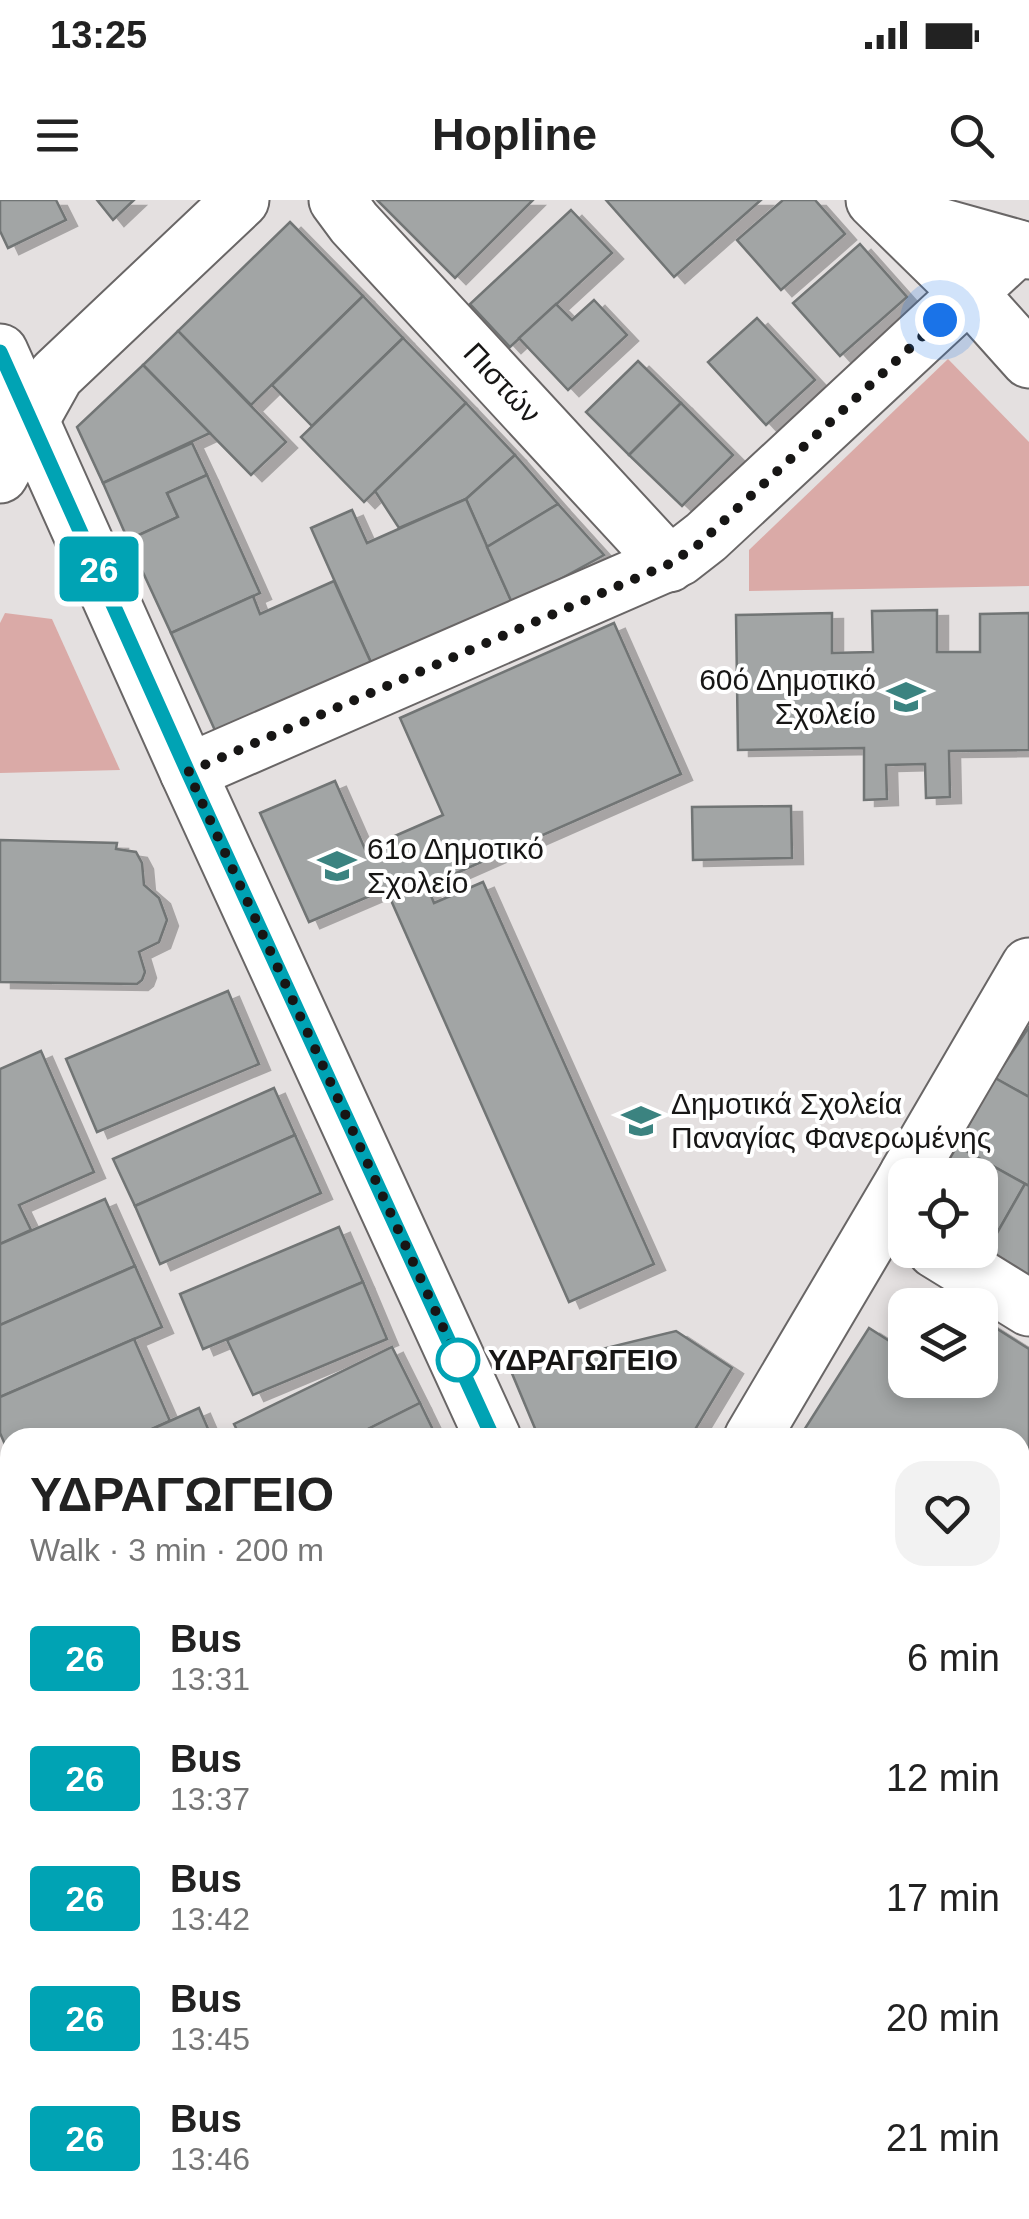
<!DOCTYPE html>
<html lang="en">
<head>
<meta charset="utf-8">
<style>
  body { margin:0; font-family:Arial,sans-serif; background:#f2f2f2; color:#222; height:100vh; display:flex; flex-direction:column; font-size:38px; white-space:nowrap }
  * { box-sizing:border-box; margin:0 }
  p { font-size:32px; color:#767676 }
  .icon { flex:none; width:55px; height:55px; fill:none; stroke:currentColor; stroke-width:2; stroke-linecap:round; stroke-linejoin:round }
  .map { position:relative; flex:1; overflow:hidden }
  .details { position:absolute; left:0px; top:1228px; width:1030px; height:792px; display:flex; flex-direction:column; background:#fff; border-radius:30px 30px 0 0; box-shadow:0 5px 15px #0003 }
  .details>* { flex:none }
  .badge { padding:0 20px; border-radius:8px; font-size:35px; line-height:65px }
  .controls { position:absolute; left:888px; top:958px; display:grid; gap:20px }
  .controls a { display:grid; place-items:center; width:110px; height:110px; border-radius:20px; background:#fff; box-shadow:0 5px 15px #0003; font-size:50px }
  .you { position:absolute; width:50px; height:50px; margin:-25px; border:8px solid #fff; border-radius:50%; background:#1a73e8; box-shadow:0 0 0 15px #1a73e833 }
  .map>.badge { position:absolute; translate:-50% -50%; box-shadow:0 0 0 5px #fff }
  .round { display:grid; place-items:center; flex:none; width:105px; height:105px; border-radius:30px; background:#f2f2f2 }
  .headline { display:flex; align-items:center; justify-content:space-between; height:170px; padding:0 30px }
  h1 { font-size:48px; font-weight:600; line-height:75px }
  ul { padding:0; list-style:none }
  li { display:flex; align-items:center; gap:30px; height:120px; padding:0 30px }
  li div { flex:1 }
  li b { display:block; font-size:38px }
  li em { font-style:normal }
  li .badge { min-width:110px; font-weight:700; text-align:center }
  .status { display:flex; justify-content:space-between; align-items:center; height:70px; padding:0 50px; background:#fff; direction:ltr }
  .status svg { height:28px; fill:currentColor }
  header { display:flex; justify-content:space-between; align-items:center; height:130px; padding:0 30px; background:#fff; font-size:45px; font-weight:600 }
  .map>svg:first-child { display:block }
  .green { fill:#daaaa7 }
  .building { fill:#a2a5a5; stroke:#717474; stroke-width:2.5; filter:url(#shadow) }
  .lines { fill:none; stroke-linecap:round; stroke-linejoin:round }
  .minor-casing { stroke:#696666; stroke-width:59 }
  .path { stroke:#928f8e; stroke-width:6; stroke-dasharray:5 5; stroke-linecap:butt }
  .minor { stroke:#fff; stroke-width:55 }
  .line-casing { stroke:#fff; stroke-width:22 }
  .line { stroke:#00a3b4; stroke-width:15 }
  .walk { stroke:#171615; stroke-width:10; stroke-dasharray:0 18 }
  .stop-dot { fill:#fff; stroke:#00a3b4; stroke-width:5 }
  .labels { text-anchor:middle; stroke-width:8; stroke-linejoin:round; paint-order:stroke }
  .street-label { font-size:30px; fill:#171615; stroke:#fff }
  .poi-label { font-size:30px; fill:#171615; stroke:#fff; text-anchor:start }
  .stop-label { font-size:30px; font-weight:bold; fill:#171615; stroke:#fff; text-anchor:start }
</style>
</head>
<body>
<div class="status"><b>13:25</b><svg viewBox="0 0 49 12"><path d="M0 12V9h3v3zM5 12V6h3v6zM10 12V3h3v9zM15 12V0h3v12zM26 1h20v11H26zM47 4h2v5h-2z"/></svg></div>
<header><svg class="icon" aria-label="menu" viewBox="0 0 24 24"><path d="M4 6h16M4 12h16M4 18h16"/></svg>Hopline<svg class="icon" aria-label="search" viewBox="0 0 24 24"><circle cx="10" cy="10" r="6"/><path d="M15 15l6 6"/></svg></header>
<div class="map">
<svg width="1029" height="2019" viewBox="0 0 1029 2019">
  <defs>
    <filter id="shadow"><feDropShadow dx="11" dy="6" stdDeviation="0" flood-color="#0004"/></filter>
  </defs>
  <rect width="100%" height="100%" fill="#e4e0e0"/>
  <g class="green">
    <path d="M 948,159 L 1029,242 L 1029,386 L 749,391 L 749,350 Z"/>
    <path d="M 5,413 L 52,419 L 120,570 L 0,573 L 0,423 Z"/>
    <path d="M 10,1571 L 10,1838 L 0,1840 L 0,1572 Z"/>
    <path d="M 1029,1940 L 1029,2019 L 694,2019 L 681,2010 L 1020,2010 L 1020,1954 Z"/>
  </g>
  <g class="building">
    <path d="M 0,0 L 56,0 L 66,20 L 8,48 L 0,31 Z"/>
    <path d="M 97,0 L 134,0 L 113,20 Z"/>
    <path d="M 377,0 L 533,0 L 455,78 Z"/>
    <path d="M 606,0 L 761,0 L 674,77 Z"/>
    <path d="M 783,0 L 815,0 L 845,34 L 781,90 L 737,40 Z"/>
    <path d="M 571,10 L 612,53 L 510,147 L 470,104 Z"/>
    <path d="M 290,22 L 363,96 L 251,205 L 178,131 Z"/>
    <path d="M 860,44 L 907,97 L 840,156 L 793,103 Z"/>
    <path d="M 363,96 L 403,138 L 312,226 L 272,185 Z"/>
    <path d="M 594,100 L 627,135 L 568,190 L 519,138 L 556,104 L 572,120 Z"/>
    <path d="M 757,118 L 815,180 L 766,225 L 708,162 Z"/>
    <path d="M 178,131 L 286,242 L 251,275 L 143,165 Z"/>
    <path d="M 403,138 L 466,203 L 364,302 L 301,237 Z"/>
    <path d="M 638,161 L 681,203 L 629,255 L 586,212 Z"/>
    <path d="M 143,165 L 210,233 L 103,283 L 77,227 Z"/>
    <path d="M 466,203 L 515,255 L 466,299 L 399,328 L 375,291 Z"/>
    <path d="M 681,203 L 733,255 L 682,306 L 629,255 Z"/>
    <path d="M 192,243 L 207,275 L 167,293 L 178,317 L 128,340 L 103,283 Z"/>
    <path d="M 515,255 L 558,304 L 487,347 L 466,299 Z"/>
    <path d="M 207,275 L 260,393 L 171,433 L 128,340 L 178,317 L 167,293 Z"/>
    <path d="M 466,299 L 513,405 L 373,467 L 311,328 L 352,310 L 367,343 Z"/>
    <path d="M 558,304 L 604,355 L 513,405 L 487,347 Z"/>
    <path d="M 334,381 L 373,467 L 218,537 L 171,433 L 253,396 L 260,414 Z"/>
    <path d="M 937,410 L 937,452 L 980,452 L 980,414 L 1029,413 L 1029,550 L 949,551 L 950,597 L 926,598 L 925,564 L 886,565 L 887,599 L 864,600 L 864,548 L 738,550 L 736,415 L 832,413 L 832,453 L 873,452 L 872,411 Z"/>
    <path d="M 614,423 L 681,574 L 427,686 L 434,703 L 483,682 L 654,1064 L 569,1102 L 386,689 L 309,722 L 260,613 L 335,581 L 365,649 L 443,615 L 400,518 Z"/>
    <path d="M 791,606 L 792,658 L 693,660 L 692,607 Z"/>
    <path d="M 0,640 L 117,643 L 116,649 L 136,652 L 142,663 L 144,685 L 159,698 L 167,720 L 159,742 L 139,752 L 145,772 L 142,780 L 137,784 L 0,782 Z"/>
    <path d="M 228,791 L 259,864 L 97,932 L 66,859 Z"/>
    <path d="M 1029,827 L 1029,897 L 995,878 Z"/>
    <path d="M 41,851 L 94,972 L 19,1005 L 31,1030 L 0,1044 L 0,869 Z"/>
    <path d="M 995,878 L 1029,897 L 1029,986 L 957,946 Z"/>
    <path d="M 274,888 L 295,935 L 135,1006 L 113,959 Z"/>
    <path d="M 295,935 L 321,993 L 160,1064 L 135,1006 Z"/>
    <path d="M 957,946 L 1025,984 L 984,1056 L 980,1050 L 980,975 L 940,975 Z"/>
    <path d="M 1025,984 L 1029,986 L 1029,1081 L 984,1056 Z"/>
    <path d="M 105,999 L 135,1066 L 0,1125 L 0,1044 Z"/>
    <path d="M 339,1027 L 363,1082 L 203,1149 L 180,1094 Z"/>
    <path d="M 135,1066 L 162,1127 L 0,1197 L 0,1125 Z"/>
    <path d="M 363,1082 L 387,1139 L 253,1195 L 227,1140 Z"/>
    <path d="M 980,1118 L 1029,1149 L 1029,1572 L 1020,1567 L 1020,1238 L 799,1238 L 869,1128 L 905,1151 L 905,1180 L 980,1180 Z"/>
    <path d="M 676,1131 L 732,1168 L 690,1238 L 539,1238 L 511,1171 Z"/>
    <path d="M 134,1139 L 170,1221 L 132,1238 L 10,1238 L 10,1256 L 0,1233 L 0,1197 Z"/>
    <path d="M 392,1147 L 420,1203 L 350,1238 L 241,1238 L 234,1224 Z"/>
    <path d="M 420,1203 L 437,1238 L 350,1238 Z"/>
    <path d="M 199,1208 L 212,1238 L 132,1238 L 170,1221 Z"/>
    <path d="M 0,1424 L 10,1443 L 10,1476 L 0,1478 Z"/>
    <path d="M 1029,1808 L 1029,1884 L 1020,1879 L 1020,1824 Z"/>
    <path d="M 10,1897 L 10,2010 L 43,2010 L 44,2019 L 0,2019 L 0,1899 Z"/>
    <path d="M 226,2010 L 288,2010 L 284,2019 L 224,2019 Z"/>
    <path d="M 288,2010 L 313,2010 L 329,2019 L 284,2019 Z"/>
    <path d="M 346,2010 L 470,2010 L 472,2019 L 343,2019 Z"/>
    <path d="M 512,2010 L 649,2010 L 648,2019 L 512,2019 Z"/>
  </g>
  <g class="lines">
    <g class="minor-casing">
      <g id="minor">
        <path d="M 337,0 L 354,23 L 669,364"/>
        <path d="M 874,0 L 969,93 L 1029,160"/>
        <path d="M 889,12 L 1029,51"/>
        <path d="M 0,152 L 188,572 L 493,1238"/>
        <path d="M 0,275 L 56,175 L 241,0"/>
        <path d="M 188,572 L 679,358 L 706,337 L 1017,48"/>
        <path d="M 907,975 L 1029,766"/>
        <path d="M 935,1050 L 1029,1108"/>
        <path d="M 752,1238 L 905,979"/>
        <path d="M 0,1324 L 10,1346"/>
        <path d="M 0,1520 L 10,1519"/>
        <path d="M 1020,1700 L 1029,1706"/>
        <path d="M 1020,1765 L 1029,1750"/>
        <path d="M 0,1867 L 10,1865"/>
        <path d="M 502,2010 L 503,2019"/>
        <path d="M 724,2010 L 741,2019"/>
      </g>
    </g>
    <g class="path">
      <path d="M 904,2010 L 907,2019"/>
      <path d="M 840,2019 L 849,2010"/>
    </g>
    <use href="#minor" class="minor"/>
  </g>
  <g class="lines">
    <g class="line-casing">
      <path id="line" d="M 0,152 L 188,572 L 493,1238"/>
    </g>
    <use href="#line" class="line"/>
    <path class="walk" d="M 458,1160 L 188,572 L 669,364 L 698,345 L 940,120"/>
  </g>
  <defs>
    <g id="school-bare" transform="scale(3)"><path d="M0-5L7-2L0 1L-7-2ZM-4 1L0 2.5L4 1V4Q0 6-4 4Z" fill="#3b8380" stroke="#fff" stroke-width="2.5" paint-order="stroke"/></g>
  </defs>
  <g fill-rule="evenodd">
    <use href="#school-bare" x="906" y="497"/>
    <use href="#school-bare" x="337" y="666"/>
    <use href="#school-bare" x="641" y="921"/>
  </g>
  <circle class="stop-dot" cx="458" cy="1160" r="20"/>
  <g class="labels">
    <g class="street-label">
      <text transform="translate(502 183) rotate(47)" y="10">Πιστών</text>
    </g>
    <g class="poi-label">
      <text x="876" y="490" text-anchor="end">60ό Δημοτικό<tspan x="876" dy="34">Σχολείο</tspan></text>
      <text x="367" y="659">61ο Δημοτικό<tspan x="367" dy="34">Σχολείο</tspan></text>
      <text x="671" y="914">Δημοτικά Σχολεία<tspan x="671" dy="34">Παναγίας Φανερωμένης</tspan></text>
    </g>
    <g class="stop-label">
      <text x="488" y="1170">ΥΔΡΑΓΩΓΕΙΟ</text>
    </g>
  </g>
</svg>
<div class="controls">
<a><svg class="icon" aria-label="locate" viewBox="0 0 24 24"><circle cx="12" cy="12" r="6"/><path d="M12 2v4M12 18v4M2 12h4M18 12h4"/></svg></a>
<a><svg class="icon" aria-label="layers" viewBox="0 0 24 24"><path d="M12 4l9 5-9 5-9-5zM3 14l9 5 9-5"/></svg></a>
</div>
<div class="you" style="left:940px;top:120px"></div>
<b class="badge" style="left:99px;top:369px;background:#00a3b4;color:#fff">26</b>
<section class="details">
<div class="headline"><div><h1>ΥΔΡΑΓΩΓΕΙΟ</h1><p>Walk · 3 min · 200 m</p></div><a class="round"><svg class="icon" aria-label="heart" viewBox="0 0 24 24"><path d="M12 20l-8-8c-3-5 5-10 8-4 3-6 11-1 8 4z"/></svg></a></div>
<ul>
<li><span class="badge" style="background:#00a3b4;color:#fff">26</span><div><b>Bus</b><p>13:31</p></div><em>6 min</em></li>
<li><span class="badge" style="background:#00a3b4;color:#fff">26</span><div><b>Bus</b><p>13:37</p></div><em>12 min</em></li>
<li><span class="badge" style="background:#00a3b4;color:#fff">26</span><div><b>Bus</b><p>13:42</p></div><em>17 min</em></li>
<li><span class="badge" style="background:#00a3b4;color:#fff">26</span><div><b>Bus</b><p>13:45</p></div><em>20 min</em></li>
<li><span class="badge" style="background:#00a3b4;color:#fff">26</span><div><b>Bus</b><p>13:46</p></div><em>21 min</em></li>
</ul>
</section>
</div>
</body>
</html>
